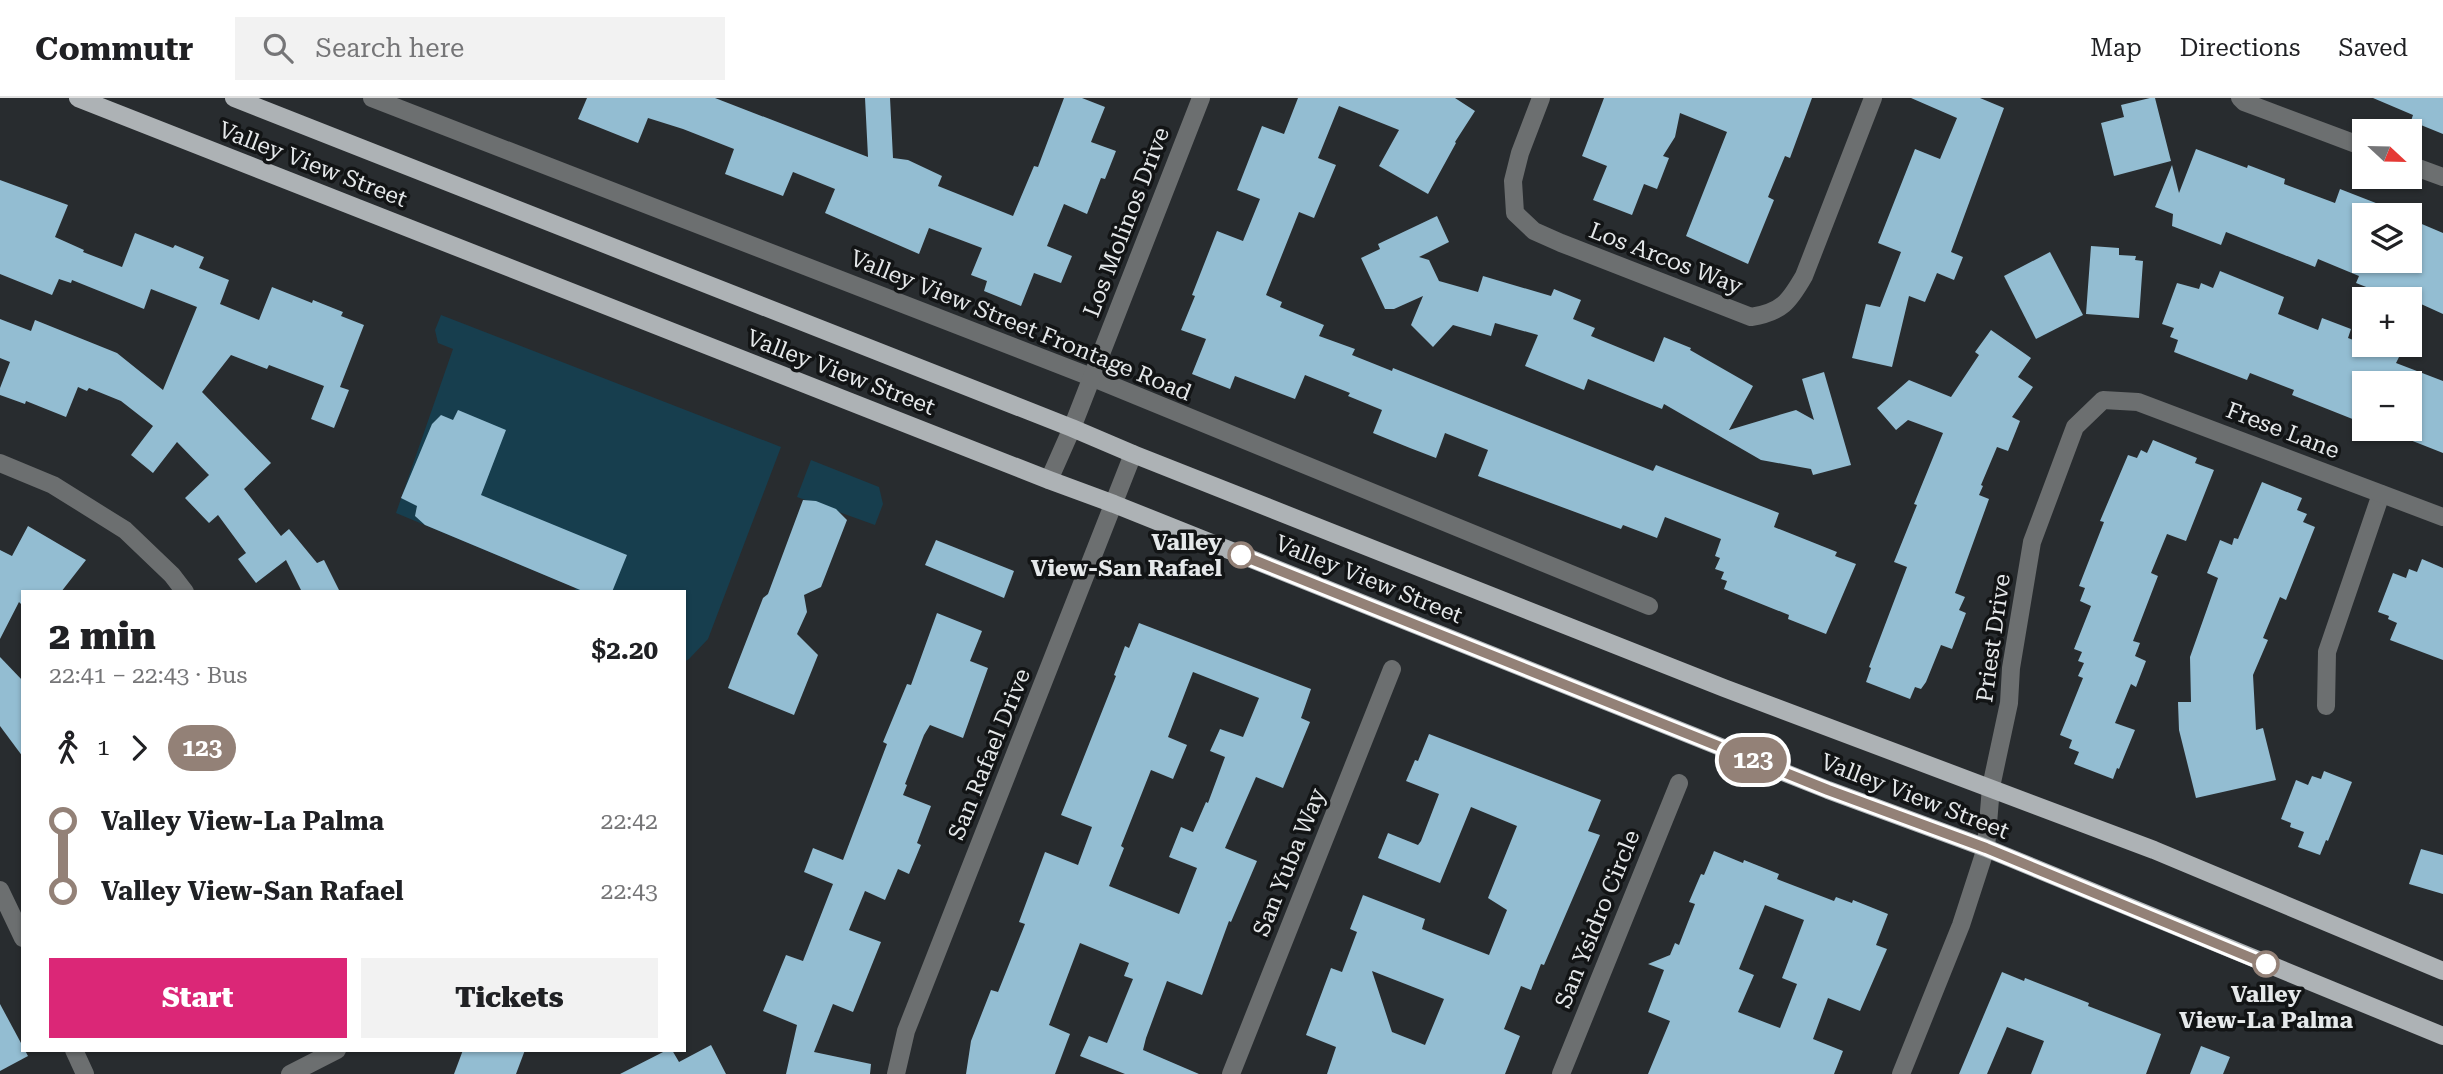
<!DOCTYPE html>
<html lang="en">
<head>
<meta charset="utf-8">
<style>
  body { margin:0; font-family:"Roboto Serif",serif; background:#f2f2f2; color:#202124; height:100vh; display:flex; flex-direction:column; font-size:26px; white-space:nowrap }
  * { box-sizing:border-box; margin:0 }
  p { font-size:23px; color:#757577 }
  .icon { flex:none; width:38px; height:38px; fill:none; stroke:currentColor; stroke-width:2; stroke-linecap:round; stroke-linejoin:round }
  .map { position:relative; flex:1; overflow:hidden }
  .details { position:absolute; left:21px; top:492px; width:665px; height:462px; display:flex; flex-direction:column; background:#fff; border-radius:0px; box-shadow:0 2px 5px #0004 }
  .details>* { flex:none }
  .badge { padding:0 14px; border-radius:23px; font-size:24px; line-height:46px }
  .needle { width:46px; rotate:112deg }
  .buttons { position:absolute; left:2352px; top:21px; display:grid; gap:14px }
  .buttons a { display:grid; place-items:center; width:70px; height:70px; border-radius:0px; background:#fff; box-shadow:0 2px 5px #0004; font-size:35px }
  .map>.badge { position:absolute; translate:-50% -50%; box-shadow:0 0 0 4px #fff }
  .legs { display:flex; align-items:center; gap:10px; height:77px; padding:0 28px; font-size:23px }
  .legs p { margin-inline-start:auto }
  .headline { display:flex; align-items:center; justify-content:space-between; height:119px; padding:0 28px }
  h1 { font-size:38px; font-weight:800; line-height:52px }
  .action { display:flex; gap:14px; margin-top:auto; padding:14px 28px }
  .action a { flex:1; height:80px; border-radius:0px; background:#db2777; color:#fff; font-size:28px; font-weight:800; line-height:80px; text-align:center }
  .action a+a { background:#f2f2f2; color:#202124 }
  ul { padding:0 28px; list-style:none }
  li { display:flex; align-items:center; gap:24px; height:70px; font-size:26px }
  li i { display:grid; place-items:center; width:10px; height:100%; margin:0 9px; background:currentColor }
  li i::after { content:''; width:18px; height:18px; margin:-9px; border:5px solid; border-radius:50%; background:#fff }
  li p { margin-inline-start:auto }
  li:first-child i { background:linear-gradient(#0000 50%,currentColor 0) }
  li:last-child i { background:linear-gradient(currentColor 50%,#0000 0) }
  header { display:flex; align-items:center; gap:42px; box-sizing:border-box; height:98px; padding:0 35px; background:#fff; border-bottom:2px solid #e0e0e0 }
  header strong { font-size:33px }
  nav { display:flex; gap:38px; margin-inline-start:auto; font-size:24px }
  .search { width:490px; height:63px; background:#f2f2f2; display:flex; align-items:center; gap:18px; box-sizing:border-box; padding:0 24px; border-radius:0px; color:#757577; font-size:26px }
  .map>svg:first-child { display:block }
  .green { fill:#173e4e }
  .building { fill:#93bdd2; fill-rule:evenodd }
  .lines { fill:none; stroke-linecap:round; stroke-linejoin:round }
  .minor { stroke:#6c6f70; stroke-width:18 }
  .major { stroke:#adb2b5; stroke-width:18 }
  .line-1-casing { stroke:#fff; stroke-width:16 }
  .line-1 { stroke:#938177; stroke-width:10 }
  .stop-1-dot { fill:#fff; stroke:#938177; stroke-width:3.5 }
  .labels { text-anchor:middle; stroke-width:7; stroke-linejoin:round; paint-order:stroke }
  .street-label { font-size:23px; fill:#e5e8ea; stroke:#121415 }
  .stop-label { font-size:23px; font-weight:bold; fill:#e5e8ea; stroke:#121415; text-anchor:end }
</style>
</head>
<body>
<header>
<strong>Commutr</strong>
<div class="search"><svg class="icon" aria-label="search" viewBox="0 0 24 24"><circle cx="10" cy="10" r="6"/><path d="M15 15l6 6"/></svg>Search here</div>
<nav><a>Map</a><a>Directions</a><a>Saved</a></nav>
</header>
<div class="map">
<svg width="2443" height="976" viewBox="0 0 2443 976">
  <rect width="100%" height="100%" fill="#282c2f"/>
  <g class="green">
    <path d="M 441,217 L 781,349 L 708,541 L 689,561 L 684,564 L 684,494 L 574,493 L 576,490 L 396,415 L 453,251 L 438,245 L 435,232 Z"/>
    <path d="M 811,362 L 879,389 L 883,406 L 875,427 L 797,399 Z"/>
  </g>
  <g class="building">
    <path d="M 587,0 L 715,0 L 868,59 L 865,0 L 890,0 L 893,60 L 908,62 L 942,78 L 938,88 L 1013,118 L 1034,68 L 1038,69 L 1064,0 L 1082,0 L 1105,9 L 1091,44 L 1116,53 L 1105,81 L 1101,80 L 1087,116 L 1064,106 L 1047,148 L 1072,158 L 1061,185 L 1034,175 L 1021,208 L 984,193 L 987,183 L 971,177 L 982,150 L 929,130 L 919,156 L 825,115 L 835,91 L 793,74 L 783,98 L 725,76 L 734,51 L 683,31 L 648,20 L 638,45 L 578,21 Z"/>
    <path d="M 1298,0 L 1455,0 L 1475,13 L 1455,44 L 1456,45 L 1428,96 L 1379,68 L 1399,32 L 1339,8 L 1318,60 L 1336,67 L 1314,120 L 1299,114 L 1266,197 L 1282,204 L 1280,209 L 1324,227 L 1319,238 L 1355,251 L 1352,257 L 1392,273 L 1393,270 L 1653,373 L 1656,367 L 1779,415 L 1774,429 L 1837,454 L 1835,458 L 1856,466 L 1826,536 L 1788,521 L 1789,517 L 1724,491 L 1727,483 L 1721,481 L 1724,474 L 1715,471 L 1720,460 L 1715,458 L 1721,441 L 1665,419 L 1657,440 L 1623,427 L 1621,431 L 1478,378 L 1488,352 L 1445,335 L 1436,360 L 1410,350 L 1373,335 L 1382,312 L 1348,298 L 1350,295 L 1305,277 L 1295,301 L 1235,278 L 1230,291 L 1192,276 L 1206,241 L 1181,232 L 1195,198 L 1192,197 L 1217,133 L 1243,143 L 1260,101 L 1237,92 L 1262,28 L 1284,36 Z"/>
    <path d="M 1604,0 L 1812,0 L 1790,60 L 1785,58 L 1768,99 L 1774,102 L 1748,166 L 1686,138 L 1727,34 L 1680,15 L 1675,39 L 1663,58 L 1669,60 L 1657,91 L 1644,86 L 1632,117 L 1593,102 L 1607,68 L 1582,58 Z"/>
    <path d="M 1911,0 L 1980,0 L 2004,10 L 1951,154 L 1963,159 L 1954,182 L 1937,175 L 1925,204 L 1909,198 L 1892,269 L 1852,260 L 1866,206 L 1880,209 L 1901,154 L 1878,145 L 1915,51 L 1940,61 L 1957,20 Z"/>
    <path d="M 2150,0 L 2155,0 L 2171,63 L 2114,78 L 2101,25 L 2124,19 L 2121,7 Z"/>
    <path d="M 2373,0 L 2443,0 L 2443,36 L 2411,23 L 2413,17 Z"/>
    <path d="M 2196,51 L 2247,70 L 2248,67 L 2285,81 L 2284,86 L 2335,105 L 2340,91 L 2404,116 L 2364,117 L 2364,164 L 2410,163 L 2410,121 L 2443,135 L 2443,216 L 2410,201 L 2385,192 L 2384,196 L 2356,185 L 2359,178 L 2318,161 L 2315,169 L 2226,134 L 2221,147 L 2172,128 L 2173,116 L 2155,109 L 2172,67 L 2179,95 Z"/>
    <path d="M 0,82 L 68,107 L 55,139 L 84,152 L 83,154 L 122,169 L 135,135 L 173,150 L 175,147 L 204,159 L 199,170 L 229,182 L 220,206 L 259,222 L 272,189 L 312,205 L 313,202 L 343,214 L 341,218 L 364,227 L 340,289 L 349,292 L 334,330 L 311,321 L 324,288 L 269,267 L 267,271 L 231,257 L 202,294 L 271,365 L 244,391 L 281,438 L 289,431 L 317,465 L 324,462 L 340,494 L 302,494 L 286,462 L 256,485 L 238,461 L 246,455 L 218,417 L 209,425 L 185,400 L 209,377 L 177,344 L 153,375 L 131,357 L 153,328 L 121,303 L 89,290 L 87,293 L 78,289 L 66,319 L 26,303 L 25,306 L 0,297 L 0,290 L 10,264 L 0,260 L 0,221 L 31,233 L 35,222 L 117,255 L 163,292 L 197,209 L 151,191 L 144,211 L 72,182 L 71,185 L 59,181 L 52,197 L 0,176 Z"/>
    <path d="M 1437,118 L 1449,144 L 1419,159 L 1429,162 L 1439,183 L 1478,194 L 1483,178 L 1551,198 L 1554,191 L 1581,202 L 1573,221 L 1595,230 L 1591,238 L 1654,264 L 1664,239 L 1691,250 L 1690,252 L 1753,288 L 1729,332 L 1796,312 L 1814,322 L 1802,281 L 1824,274 L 1851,367 L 1813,377 L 1811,371 L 1761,362 L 1664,306 L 1662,311 L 1588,281 L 1584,292 L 1525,268 L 1538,237 L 1495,225 L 1491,238 L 1453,227 L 1433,249 L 1411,227 L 1423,198 L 1394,211 L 1385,211 L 1361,160 L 1380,151 L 1378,146 Z"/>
    <path d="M 2091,148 L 2119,150 L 2119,157 L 2136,158 L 2135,162 L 2143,163 L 2139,220 L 2086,216 Z"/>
    <path d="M 2050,154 L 2083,217 L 2036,241 L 2004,178 Z"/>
    <path d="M 2220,173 L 2284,199 L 2278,216 L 2318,232 L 2322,220 L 2351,231 L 2348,240 L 2399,259 L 2396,265 L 2443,283 L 2443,355 L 2405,340 L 2410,331 L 2410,285 L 2364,285 L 2364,316 L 2358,313 L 2355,322 L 2292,297 L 2294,292 L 2250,275 L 2247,282 L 2174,254 L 2178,242 L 2170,239 L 2174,230 L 2162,226 L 2177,185 L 2199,191 L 2201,185 L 2213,190 Z"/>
    <path d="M 1991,232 L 2031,260 L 2018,279 L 2033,289 L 2012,319 L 2020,323 L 2008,353 L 1997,349 L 1981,387 L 1983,388 L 1979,397 L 1989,401 L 1955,495 L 1965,499 L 1959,512 L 1966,515 L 1952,551 L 1941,547 L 1926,584 L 1921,591 L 1915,589 L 1910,601 L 1866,584 L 1871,570 L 1869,569 L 1907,469 L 1894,464 L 1917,407 L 1914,406 L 1943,335 L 1908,322 L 1896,332 L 1877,310 L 1909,282 L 1951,299 L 1979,257 L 1975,254 Z"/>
    <path d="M 458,312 L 506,332 L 481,397 L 627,457 L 612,494 L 585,494 L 425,427 L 415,418 L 417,408 L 401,400 L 432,326 L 441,317 L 453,322 Z"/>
    <path d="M 2153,342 L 2197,360 L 2195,365 L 2214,372 L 2186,443 L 2167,436 L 2151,475 L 2158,478 L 2133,543 L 2140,545 L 2135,558 L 2146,563 L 2136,589 L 2131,586 L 2115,625 L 2135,632 L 2119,671 L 2117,670 L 2113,681 L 2074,666 L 2079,654 L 2069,650 L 2072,642 L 2060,637 L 2083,580 L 2078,578 L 2084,565 L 2078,563 L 2082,554 L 2074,551 L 2091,508 L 2080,503 L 2085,490 L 2079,488 L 2104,424 L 2100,423 L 2128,357 L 2137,360 L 2141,352 L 2147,355 Z"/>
    <path d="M 2262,384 L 2302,400 L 2297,412 L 2307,416 L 2303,424 L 2315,429 L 2286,502 L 2280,499 L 2263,540 L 2268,542 L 2253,577 L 2256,632 L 2263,630 L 2276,682 L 2196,700 L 2179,632 L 2178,604 L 2191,604 L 2190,559 L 2218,480 L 2207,475 L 2220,442 L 2232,447 L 2234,440 L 2238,441 Z"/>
    <path d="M 803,402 L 816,403 L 836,411 L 847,422 L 821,489 L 804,497 L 807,514 L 797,536 L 818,557 L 794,617 L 728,590 L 763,500 L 768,496 Z"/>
    <path d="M 28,428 L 86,462 L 61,494 L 23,494 L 23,502 L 21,506 L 19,504 L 0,541 L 0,452 L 12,458 Z"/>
    <path d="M 936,442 L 1014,473 L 1004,500 L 925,467 Z"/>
    <path d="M 2422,461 L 2443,470 L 2443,562 L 2390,542 L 2397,525 L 2388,521 L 2389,518 L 2378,514 L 2393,475 L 2406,480 L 2409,471 L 2417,474 Z"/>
    <path d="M 937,515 L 982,533 L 970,563 L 988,570 L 963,640 L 930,627 L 924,637 L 905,686 L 907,687 L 903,697 L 931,708 L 917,745 L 921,747 L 909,776 L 898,771 L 885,802 L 865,793 L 849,832 L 881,844 L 853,914 L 833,906 L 814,954 L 871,966 L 870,976 L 786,976 L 797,927 L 763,913 L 786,857 L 803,863 L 833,786 L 804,774 L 813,750 L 843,762 L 887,646 L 883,644 L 907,586 L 911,587 Z"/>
    <path d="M 1139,525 L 1311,591 L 1301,620 L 1310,624 L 1283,690 L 1256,679 L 1225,750 L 1257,763 L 1231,824 L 1229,823 L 1202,897 L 1167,883 L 1146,940 L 1143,952 L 1199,976 L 1125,976 L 1080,958 L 1089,938 L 1107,945 L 1133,881 L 1124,878 L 1129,865 L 1080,845 L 1049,927 L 1070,936 L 1055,976 L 966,976 L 971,943 L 991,892 L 998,894 L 1025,826 L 1019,824 L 1045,754 L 1078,767 L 1092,729 L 1061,717 L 1116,578 L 1114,577 L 1125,548 L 1129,550 ZM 1193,574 L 1259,600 L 1243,639 L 1220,631 L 1210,653 L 1225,659 L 1208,705 L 1206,704 L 1193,734 L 1181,729 L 1169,759 L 1197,770 L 1179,816 L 1109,788 L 1124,750 L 1121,748 L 1151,672 L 1173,681 L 1187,647 L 1168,639 Z"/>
    <path d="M 0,559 L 23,583 L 23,659 L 0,628 Z"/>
    <path d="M 1429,636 L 1601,702 L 1588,733 L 1600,737 L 1544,867 L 1541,866 L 1531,892 L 1521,888 L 1504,931 L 1520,938 L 1505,976 L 1327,976 L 1336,949 L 1306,937 L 1331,870 L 1342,874 L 1357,834 L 1350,831 L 1363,797 L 1425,821 L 1422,831 L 1489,857 L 1507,812 L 1488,800 L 1517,728 L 1471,709 L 1440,785 L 1378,760 L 1388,735 L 1418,747 L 1421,743 L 1439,696 L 1406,683 L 1415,662 L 1418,663 ZM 1372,873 L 1444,901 L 1425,947 L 1392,934 Z"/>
    <path d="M 2324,673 L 2352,684 L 2328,743 L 2326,742 L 2320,757 L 2298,749 L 2304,734 L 2290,729 L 2291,725 L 2281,721 L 2296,682 L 2308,687 L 2312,678 L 2321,681 Z"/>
    <path d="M 2421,751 L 2443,757 L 2443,796 L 2409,786 Z"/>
    <path d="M 1714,753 L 1743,765 L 1744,762 L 1779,776 L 1777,781 L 1834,803 L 1836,799 L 1852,805 L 1853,802 L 1888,816 L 1876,847 L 1887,851 L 1860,913 L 1828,900 L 1813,941 L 1843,953 L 1834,976 L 1648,976 L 1670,923 L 1648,914 L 1664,872 L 1648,866 L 1670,857 L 1675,845 L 1679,847 L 1695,806 L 1689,804 L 1701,776 L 1704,777 ZM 1765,807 L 1804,822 L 1782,880 L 1797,886 L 1780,930 L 1738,914 L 1754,877 L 1739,871 Z"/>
    <path d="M 2002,874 L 2024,883 L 2025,880 L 2089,905 L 2088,908 L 2161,936 L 2146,976 L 2031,976 L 2044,943 L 2007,929 L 1987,976 L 1959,976 Z"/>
    <path d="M 0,906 L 28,958 L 0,973 Z"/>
    <path d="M 711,947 L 726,976 L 620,976 L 667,952 L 672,952 L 679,964 Z"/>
    <path d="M 2201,948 L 2230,959 L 2223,976 L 2190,976 Z"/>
    <path d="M 463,952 L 525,952 L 516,976 L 454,976 Z"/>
  </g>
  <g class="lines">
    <g class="minor">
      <path d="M 372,0 L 1091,279 L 1649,508"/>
      <path d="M 1541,0 L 1520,55 L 1513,83 L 1515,115 L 1534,133 L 1561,145 L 1751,219 C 1782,214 1789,204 1804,178 L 1873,0"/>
      <path d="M 2240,0 L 2244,4 L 2364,49"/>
      <path d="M 2410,67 L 2443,79"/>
      <path d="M 0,365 L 53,387 L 125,432 L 172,477 L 185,494"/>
      <path d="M 1049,382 L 1072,330 L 1201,0"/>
      <path d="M 2326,608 L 2327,554 L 2381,396"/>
      <path d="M 0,792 L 23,840"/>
      <path d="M 74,952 L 85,976"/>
      <path d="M 290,976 L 337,952"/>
      <path d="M 896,976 L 906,933 L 1133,356"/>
      <path d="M 1231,976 L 1392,571"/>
      <path d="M 1561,976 L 1679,685"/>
      <path d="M 1901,976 L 1961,827 L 1986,750 L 1991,689 L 2009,605 L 2011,570 L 2032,444 L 2075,329 L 2103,302 L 2138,304 L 2443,419"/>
    </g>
    <g class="major">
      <path d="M 78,0 L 1049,382 L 1114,406 L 1828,692 L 1986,750 L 2443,938"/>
      <path d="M 234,0 L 1072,330 L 1133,356 L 1724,590 L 2154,752 L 2443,873"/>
    </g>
  </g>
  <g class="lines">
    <g class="line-1-casing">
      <path id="line-1" d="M 1241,457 L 1828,692 L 1986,750 L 2266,866"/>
    </g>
    <use href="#line-1" class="line-1"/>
  </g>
  <g class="stop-1-dot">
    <circle cx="1241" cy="457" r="12"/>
    <circle cx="2266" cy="866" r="12"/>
  </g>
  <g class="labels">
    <g class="street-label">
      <text transform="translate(313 66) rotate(21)" y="8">Valley View Street</text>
      <text transform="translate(1126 124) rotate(-69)" y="8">Los Molinos Drive</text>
      <text transform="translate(1666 160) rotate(21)" y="8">Los Arcos Way</text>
      <text transform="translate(1021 227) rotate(22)" y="8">Valley View Street Frontage Road</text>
      <text transform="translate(841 274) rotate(21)" y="8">Valley View Street</text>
      <text transform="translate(2283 332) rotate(21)" y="8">Frese Lane</text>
      <text transform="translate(1369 481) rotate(22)" y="8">Valley View Street</text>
      <text transform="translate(1993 540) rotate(-82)" y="8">Priest Drive</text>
      <text transform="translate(989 656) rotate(-68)" y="8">San Rafael Drive</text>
      <text transform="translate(1915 698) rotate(21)" y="8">Valley View Street</text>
      <text transform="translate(1289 764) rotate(-68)" y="8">San Yuba Way</text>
      <text transform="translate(1597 821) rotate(-68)" y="8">San Ysidro Circle</text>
    </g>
    <g class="stop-label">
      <text x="1222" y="452">Valley<tspan x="1222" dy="26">View-San Rafael</tspan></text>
      <text x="2266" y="904" text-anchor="middle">Valley<tspan x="2266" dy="26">View-La Palma</tspan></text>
    </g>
  </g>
</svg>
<div class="buttons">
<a><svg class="needle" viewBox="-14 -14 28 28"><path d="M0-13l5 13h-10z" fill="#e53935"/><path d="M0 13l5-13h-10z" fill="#757577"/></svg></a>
<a><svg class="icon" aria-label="layers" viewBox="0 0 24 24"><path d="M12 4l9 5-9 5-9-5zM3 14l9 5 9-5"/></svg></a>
<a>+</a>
<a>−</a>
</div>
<b class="badge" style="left:1753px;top:662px;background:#938177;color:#fff">123</b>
<section class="details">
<div class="headline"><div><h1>2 min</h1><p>22:41 – 22:43 · Bus</p></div><b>$2.20</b></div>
<div class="legs"><svg class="icon" aria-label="walk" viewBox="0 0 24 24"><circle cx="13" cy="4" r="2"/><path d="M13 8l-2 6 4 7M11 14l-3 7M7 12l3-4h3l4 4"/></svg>1<svg class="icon" aria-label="forward" viewBox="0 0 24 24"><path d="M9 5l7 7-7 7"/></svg><b class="badge" style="background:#938177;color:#fff">123</b></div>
<ul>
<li><i style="color:#938177"></i><b>Valley View-La Palma</b><p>22:42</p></li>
<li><i style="color:#938177"></i><b>Valley View-San Rafael</b><p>22:43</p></li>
</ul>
<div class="action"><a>Start</a><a>Tickets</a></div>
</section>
</div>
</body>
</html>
